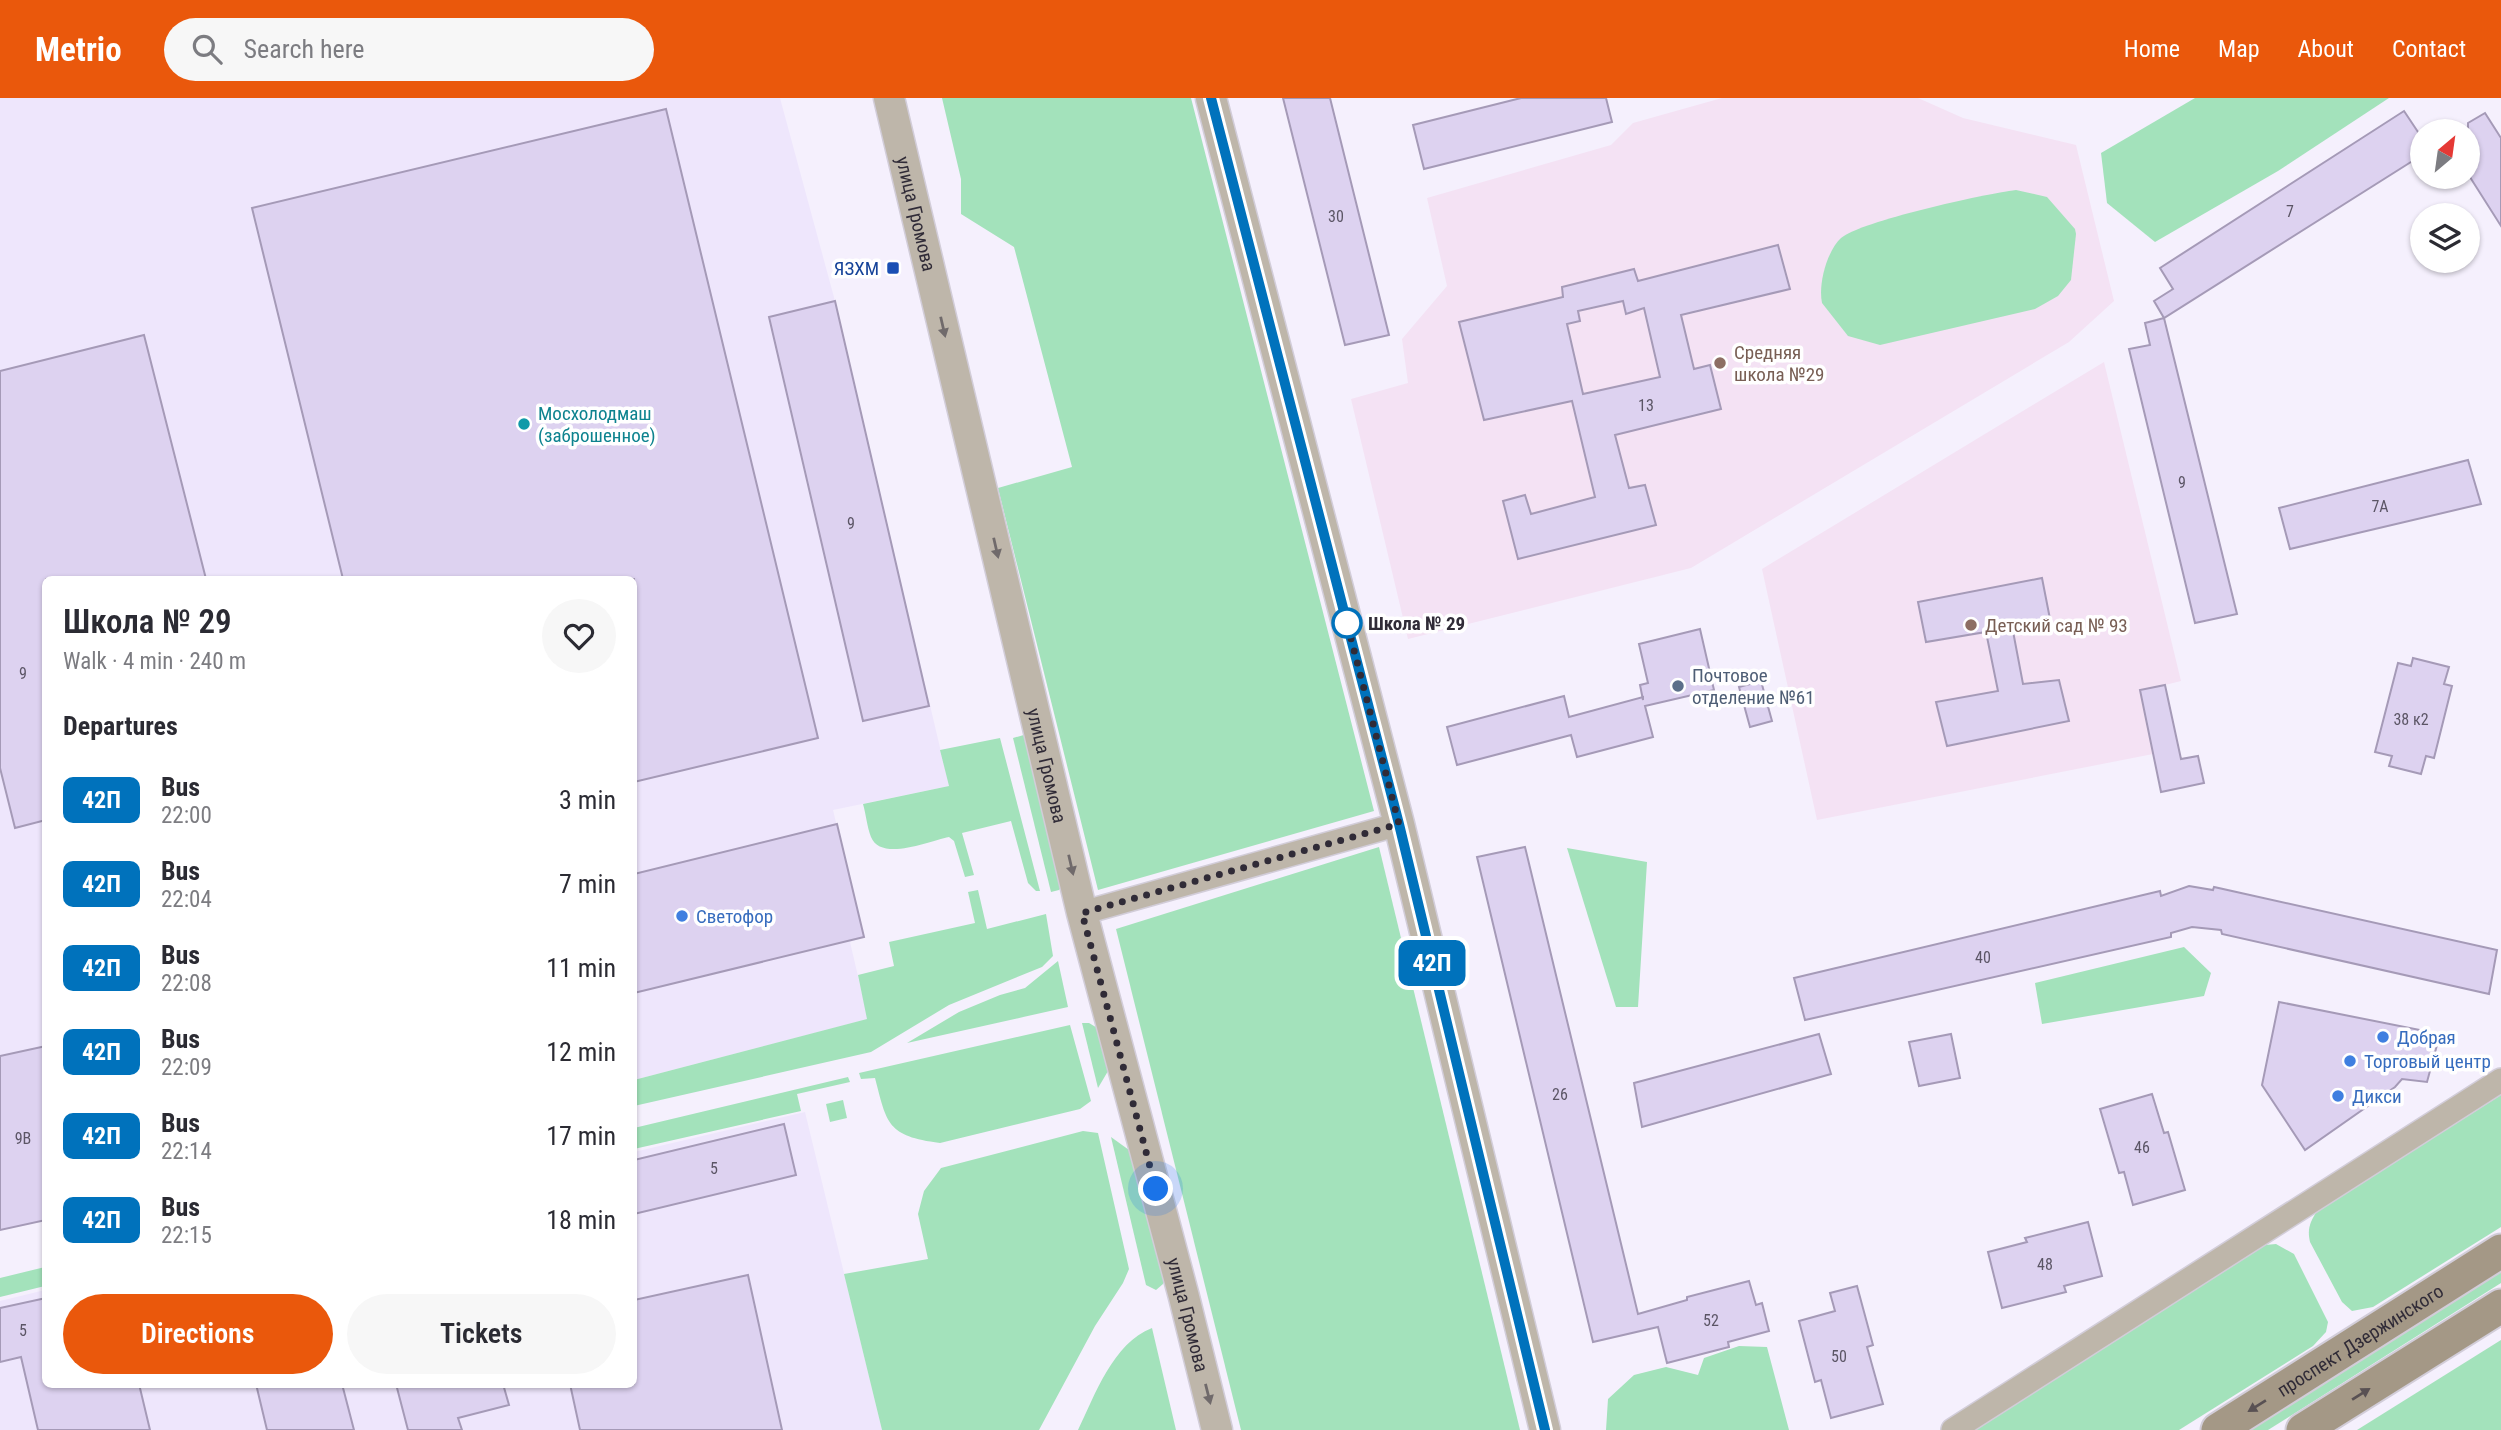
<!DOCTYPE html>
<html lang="en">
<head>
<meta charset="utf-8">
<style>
  body { margin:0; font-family:"Roboto Condensed",sans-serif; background:#f7f7f7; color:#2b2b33; height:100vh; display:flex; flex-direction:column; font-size:26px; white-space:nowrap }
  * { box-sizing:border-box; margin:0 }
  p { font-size:23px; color:#7c7c81 }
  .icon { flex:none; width:38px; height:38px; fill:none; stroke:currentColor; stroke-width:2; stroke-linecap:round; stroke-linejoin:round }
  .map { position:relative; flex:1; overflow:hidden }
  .side { position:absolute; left:42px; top:478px; width:595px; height:812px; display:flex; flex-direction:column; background:#fff; border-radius:10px; box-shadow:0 2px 5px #0004 }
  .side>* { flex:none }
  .badge { padding:0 14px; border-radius:10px; font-size:24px; line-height:46px }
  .needle { width:46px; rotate:29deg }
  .controls { position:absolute; left:2410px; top:21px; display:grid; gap:14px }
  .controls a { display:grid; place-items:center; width:70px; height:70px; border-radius:50%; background:#fff; box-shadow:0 2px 5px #0004; font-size:35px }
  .you { position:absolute; width:35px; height:35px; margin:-18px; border:5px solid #fff; border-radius:50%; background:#1a73e8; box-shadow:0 0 0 10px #1a73e833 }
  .map>.badge { position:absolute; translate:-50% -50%; box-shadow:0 0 0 4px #fff }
  h2 { padding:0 21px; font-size:26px; line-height:63px }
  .round { display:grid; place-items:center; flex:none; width:74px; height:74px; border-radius:37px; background:#f7f7f7 }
  .overview { display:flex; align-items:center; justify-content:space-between; height:119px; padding:0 21px }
  h1 { font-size:33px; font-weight:600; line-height:52px }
  .cta { display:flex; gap:14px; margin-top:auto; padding:14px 21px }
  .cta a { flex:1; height:80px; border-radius:42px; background:#ea580c; color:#fff; font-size:28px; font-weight:600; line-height:80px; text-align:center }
  .cta a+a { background:#f7f7f7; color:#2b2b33 }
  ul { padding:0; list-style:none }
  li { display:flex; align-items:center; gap:21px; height:84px; padding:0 21px }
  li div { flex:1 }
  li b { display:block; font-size:26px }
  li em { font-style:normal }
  li .badge { min-width:77px; font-weight:700; text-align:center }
  header { display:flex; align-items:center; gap:42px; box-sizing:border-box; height:98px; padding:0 35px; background:#ea580c; color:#fff }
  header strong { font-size:33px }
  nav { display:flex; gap:38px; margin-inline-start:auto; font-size:24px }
  .search { width:490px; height:63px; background:#f7f7f7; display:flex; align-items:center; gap:18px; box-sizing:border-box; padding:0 24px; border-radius:38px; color:#7c7c81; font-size:26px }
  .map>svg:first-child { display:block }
  .built { fill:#eee6fc }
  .education { fill:#f4e2f4 }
  .green { fill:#a3e2bb }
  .building { fill:#ddd2f0; stroke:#a59ab7; stroke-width:2; fill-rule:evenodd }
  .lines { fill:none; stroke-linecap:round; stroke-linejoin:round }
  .minor-casing { stroke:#d2cdd9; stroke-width:26 }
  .tertiary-casing { stroke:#d2cdd9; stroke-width:33 }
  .secondary-casing { stroke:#d2cdd9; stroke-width:37 }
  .minor { stroke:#beb6aa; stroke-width:23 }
  .tertiary { stroke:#beb6aa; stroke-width:30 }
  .secondary { stroke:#a49886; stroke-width:33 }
  .oneway { fill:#706a6b }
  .oneway2 { fill:#595153 }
  .line-casing { stroke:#fff; stroke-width:16 }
  .line { stroke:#0072bc; stroke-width:10 }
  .walk { stroke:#302b37; stroke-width:7; stroke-dasharray:0 12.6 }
  .transit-dot { fill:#1a4fb4; stroke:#fff; stroke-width:2.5 }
  .education-dot { fill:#8d6e63; stroke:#fff; stroke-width:2.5 }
  .culture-dot { fill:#0f9aa8; stroke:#fff; stroke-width:2.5 }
  .stop-dot { fill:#fff; stroke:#0072bc; stroke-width:3.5 }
  .service-dot { fill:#5c6f8a; stroke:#fff; stroke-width:2.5 }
  .shop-dot { fill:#3f7fe0; stroke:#fff; stroke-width:2.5 }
  .labels { text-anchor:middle; stroke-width:7; stroke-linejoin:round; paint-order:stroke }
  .number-label { font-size:16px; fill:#5b5565 }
  .street-label { font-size:19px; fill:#302b37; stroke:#fff }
  .transit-label { font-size:19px; fill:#164399; stroke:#fff; text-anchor:end }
  .education-label { font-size:19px; fill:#785e54; stroke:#fff; text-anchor:start }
  .culture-label { font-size:19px; fill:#0d838f; stroke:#fff; text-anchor:start }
  .stop-label { font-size:19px; font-weight:bold; fill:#302b37; stroke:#fff; text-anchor:start }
  .service-label { font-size:19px; fill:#4e5e75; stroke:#fff; text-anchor:start }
  .shop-label { font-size:19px; fill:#366cbe; stroke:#fff; text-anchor:start }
</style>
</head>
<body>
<header>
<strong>Metrio</strong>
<div class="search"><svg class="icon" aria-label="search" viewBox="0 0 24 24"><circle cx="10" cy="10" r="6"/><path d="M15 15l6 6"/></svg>Search here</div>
<nav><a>Home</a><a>Map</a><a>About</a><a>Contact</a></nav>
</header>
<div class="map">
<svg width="2501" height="1332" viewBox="0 0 2501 1332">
  <rect width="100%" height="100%" fill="#f5f0fd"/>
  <g class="built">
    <path d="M 0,0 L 780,0 L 835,203 L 949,688 L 833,712 L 864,839 L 850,844 L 868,921 L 634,982 L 634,481 L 46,481 L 45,1122 L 0,1132 Z"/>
    <path d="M 805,1014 L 882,1332 L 0,1332 L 0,1203 L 45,1192 L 46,1286 L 634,1286 L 634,1054 Z"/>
  </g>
  <g class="education">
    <path d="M 1722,0 L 1918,0 L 1963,20 L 2076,47 L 2114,203 L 2069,244 L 1691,470 L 1408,541 L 1351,301 L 1408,285 L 1402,241 L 1447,188 L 1427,100 L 1611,47 L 1633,25 Z"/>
    <path d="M 2104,264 L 2181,583 L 2165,587 L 2174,629 L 2174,663 L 2198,658 L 2204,685 L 2153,656 L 1817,722 L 1762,471 Z"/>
  </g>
  <g class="green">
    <path d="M 942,0 L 1191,0 L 1374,713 L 1098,792 L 998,390 L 1072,369 L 1014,149 L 961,116 L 961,81 Z"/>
    <path d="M 2195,0 L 2389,0 L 2278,73 L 2155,144 L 2107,105 L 2101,55 Z"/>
    <path d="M 2016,92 L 2047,99 L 2075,131 L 2076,136 L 2071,182 L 2058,198 L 2035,211 L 1880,247 L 1848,238 L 1822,205 C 1818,186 1827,153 1841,140 C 1861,123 1984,96 2016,92 Z"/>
    <path d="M 1034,634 L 1066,784 L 1059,792 L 1051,794 L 1013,640 Z"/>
    <path d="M 1000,640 L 1040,793 L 1036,793 L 1028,785 L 1011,723 L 962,735 L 974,777 L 965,779 L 954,743 L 949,739 C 929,743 881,764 871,739 C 867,729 866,716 863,706 L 949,688 L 940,652 Z"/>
    <path d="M 1379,749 L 1520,1332 L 1241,1332 L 1116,831 Z"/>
    <path d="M 1567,750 L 1647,764 L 1638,909 L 1616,909 Z"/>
    <path d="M 978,792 L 987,831 L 1046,816 L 1053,858 L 1042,869 L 949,907 L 871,954 L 634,1008 L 634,982 L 867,921 L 858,877 L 894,868 L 889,844 L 975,825 L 968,794 Z"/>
    <path d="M 2184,849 L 2211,875 L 2204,898 L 2042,926 L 2035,885 Z"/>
    <path d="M 1058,863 L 1068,909 L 907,945 L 959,914 L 1000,897 L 1025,890 Z"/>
    <path d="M 1082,925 L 1089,925 L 1104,934 L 1111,968 L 1098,990 Z"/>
    <path d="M 1070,927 L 1091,1003 L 1080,1011 L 940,1045 C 887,1038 887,1026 875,980 L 861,981 L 859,975 Z"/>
    <path d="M 848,979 L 850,984 L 797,996 L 801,1013 L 634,1051 L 634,1030 Z"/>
    <path d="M 2501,997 L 2501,1129 L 2373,1209 L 2352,1213 L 2342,1204 L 2310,1144 C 2307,1131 2310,1124 2317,1113 Z"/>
    <path d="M 843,1002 L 847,1020 L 830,1024 L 826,1006 Z"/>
    <path d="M 1083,1033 L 1098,1035 L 1129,1171 L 1123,1185 L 1095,1228 L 1039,1332 L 882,1332 L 844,1176 L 928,1161 L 918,1116 L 924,1093 L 941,1070 Z"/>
    <path d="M 1111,1039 L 1129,1052 L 1137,1061 L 1169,1167 L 1163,1186 L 1156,1192 L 1146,1187 Z"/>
    <path d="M 2276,1146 L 2294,1156 L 2328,1224 L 2326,1234 L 2313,1248 L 2179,1332 L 1972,1332 L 2265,1147 Z"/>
    <path d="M 45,1169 L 45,1188 L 0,1199 L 0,1180 Z"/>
    <path d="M 2501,1172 L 2501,1185 L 2268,1332 L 2247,1332 Z"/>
    <path d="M 1152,1230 L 1176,1332 L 1078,1332 C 1095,1297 1113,1245 1152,1230 Z"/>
    <path d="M 2501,1242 L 2501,1332 L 2357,1332 Z"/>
    <path d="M 1739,1248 L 1767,1249 L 1789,1332 L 1606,1332 L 1608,1301 L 1634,1277 L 1666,1269 L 1698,1277 L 1704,1260 Z"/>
  </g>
  <g class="building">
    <path d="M 1283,0 L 1330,0 L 1389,237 L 1345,247 Z"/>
    <path d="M 1521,0 L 1606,0 L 1612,24 L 1424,71 L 1413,27 Z"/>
    <path d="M 666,11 L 818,640 L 634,684 L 634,481 L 343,481 L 252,110 Z"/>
    <path d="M 2404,13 L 2422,40 L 2422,57 L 2164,220 L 2154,203 L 2173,191 L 2160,170 Z"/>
    <path d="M 2485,15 L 2501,40 L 2501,128 L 2468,76 L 2468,25 Z"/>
    <path d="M 1778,147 L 1790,191 L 1681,217 L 1694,271 L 1710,267 L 1721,311 L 1615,337 L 1629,390 L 1645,387 L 1656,427 L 1518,461 L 1503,403 L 1525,397 L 1531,416 L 1595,399 L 1572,303 L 1484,322 L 1459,224 L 1563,199 L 1562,189 L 1634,171 L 1638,183 ZM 1623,203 L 1626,216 L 1644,210 L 1660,279 L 1583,296 L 1567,226 L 1580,223 L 1578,213 Z"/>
    <path d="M 835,203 L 929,608 L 863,623 L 769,219 Z"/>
    <path d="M 2164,220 L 2237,516 L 2195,525 L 2129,251 L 2150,247 L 2145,225 Z"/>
    <path d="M 144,237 L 206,481 L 46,481 L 46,722 L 15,730 L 0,670 L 0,273 Z"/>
    <path d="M 2468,362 L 2481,406 L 2290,451 L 2279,410 Z"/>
    <path d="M 2042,480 L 2050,521 L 2012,528 L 2023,586 L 2059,582 L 2069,623 L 1947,648 L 1936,604 L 1998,593 L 1986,534 L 1926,544 L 1918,504 Z"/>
    <path d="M 1700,531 L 1714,592 L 1645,608 L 1653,639 L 1577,659 L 1571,637 L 1457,667 L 1447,629 L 1564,598 L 1569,619 L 1643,599 L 1643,602 L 1640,587 L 1648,585 L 1639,546 Z"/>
    <path d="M 2413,560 L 2449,569 L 2444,586 L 2452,588 L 2434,660 L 2426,658 L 2421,676 L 2389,668 L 2392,658 L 2375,654 L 2398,565 L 2411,568 Z"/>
    <path d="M 1761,583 L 1772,623 L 1750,629 L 1739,589 Z"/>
    <path d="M 2165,587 L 2181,661 L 2198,658 L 2204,685 L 2161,694 L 2140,592 Z"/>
    <path d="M 837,726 L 864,839 L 634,895 L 634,776 Z"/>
    <path d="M 1525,749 L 1638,1216 L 1687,1202 L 1687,1199 L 1749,1183 L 1756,1207 L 1762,1205 L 1769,1233 L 1728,1244 L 1729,1249 L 1667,1265 L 1658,1229 L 1593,1244 L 1477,759 Z"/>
    <path d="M 2189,788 L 2213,792 L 2214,789 L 2497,852 L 2489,896 L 2222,836 L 2221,832 L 2192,829 L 2171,835 L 2171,839 L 1805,922 L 1794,880 L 2160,793 L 2161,798 Z"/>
    <path d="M 2279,904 L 2440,936 L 2427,984 L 2402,981 L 2395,989 L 2305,1052 L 2262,987 Z"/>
    <path d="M 1819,936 L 1831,976 L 1642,1029 L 1634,985 Z"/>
    <path d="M 1951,936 L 1960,980 L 1919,988 L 1909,944 Z"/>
    <path d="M 46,948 L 46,1122 L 0,1132 L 0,958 Z"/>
    <path d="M 2152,996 L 2164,1035 L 2168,1034 L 2185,1092 L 2133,1107 L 2124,1074 L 2119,1075 L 2100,1011 Z"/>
    <path d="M 784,1026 L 796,1077 L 634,1116 L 634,1062 Z"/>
    <path d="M 2088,1124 L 2102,1178 L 2064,1188 L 2066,1194 L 2002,1210 L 1988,1154 L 2027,1144 L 2025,1140 Z"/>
    <path d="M 748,1177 L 782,1332 L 580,1332 L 570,1286 L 634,1286 L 634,1202 Z"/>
    <path d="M 1857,1188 L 1873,1247 L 1867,1249 L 1883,1306 L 1831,1320 L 1821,1282 L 1815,1284 L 1799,1223 L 1835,1213 L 1830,1195 Z"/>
    <path d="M 46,1200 L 46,1286 L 139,1286 L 150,1332 L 38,1332 L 21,1259 L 0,1264 L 0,1210 Z"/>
    <path d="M 256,1286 L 342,1286 L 354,1332 L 267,1332 Z"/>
    <path d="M 396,1286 L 503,1286 L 509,1307 L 458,1320 L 462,1332 L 408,1332 Z"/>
  </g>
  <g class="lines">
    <g class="minor-casing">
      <g id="minor">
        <path d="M 1082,815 L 1399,726"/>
        <path d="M 1953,1332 L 2501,982"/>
      </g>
    </g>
    <g class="tertiary-casing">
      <g id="tertiary">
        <path id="s1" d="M 889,0 L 1082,815 L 1184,1199 L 1217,1332"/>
        <path d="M 1211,0 L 1399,726 L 1545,1332"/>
      </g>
    </g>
    <g class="secondary-casing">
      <g id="secondary">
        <path id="s2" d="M 2218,1332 L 2501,1153"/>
        <path d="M 2303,1332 L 2501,1208"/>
      </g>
    </g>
    <use href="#minor" class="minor"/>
    <use href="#tertiary" class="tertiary"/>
    <use href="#secondary" class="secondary"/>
  </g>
  <defs><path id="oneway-solid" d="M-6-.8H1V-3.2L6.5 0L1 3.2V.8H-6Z" transform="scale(1.75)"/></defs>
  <g class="oneway">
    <use href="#oneway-solid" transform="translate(943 229) rotate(77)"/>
    <use href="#oneway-solid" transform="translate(996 450) rotate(77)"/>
    <use href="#oneway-solid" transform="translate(1071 767) rotate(77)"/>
    <use href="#oneway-solid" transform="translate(1208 1296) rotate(76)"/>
  </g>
  <g class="oneway2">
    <use href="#oneway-solid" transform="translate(2361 1296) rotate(-32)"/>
    <use href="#oneway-solid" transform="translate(2257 1308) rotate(148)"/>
  </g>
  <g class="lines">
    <g class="line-casing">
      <path id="line" d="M 1211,0 L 1399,726 L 1545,1332"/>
    </g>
    <use href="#line" class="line"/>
    <path class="walk" d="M 1156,1091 L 1082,815 L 1399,726 L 1347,525"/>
  </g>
  <rect class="transit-dot" x="886" y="163" width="14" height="14" rx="3.5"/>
  <g class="education-dot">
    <circle cx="1720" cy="265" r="7"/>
    <circle cx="1971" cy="527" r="7"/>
  </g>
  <circle class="culture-dot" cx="524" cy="326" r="7"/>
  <circle class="stop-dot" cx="1347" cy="525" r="14"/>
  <circle class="service-dot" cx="1678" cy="588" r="7"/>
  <g class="shop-dot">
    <circle cx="682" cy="818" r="7"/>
    <circle cx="2383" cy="939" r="7"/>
    <circle cx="2350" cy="963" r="7"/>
    <circle cx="2338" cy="998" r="7"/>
  </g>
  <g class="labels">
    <g class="number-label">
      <text x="2290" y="119">7</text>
      <text x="1336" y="124">30</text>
      <text x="1646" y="313">13</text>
      <text x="2182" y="390">9</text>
      <text x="2380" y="414">7А</text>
      <text x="851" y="431">9</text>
      <text x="23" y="581">9</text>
      <text x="2411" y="627">38 к2</text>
      <text x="1983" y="865">40</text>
      <text x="1560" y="1002">26</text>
      <text x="23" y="1046">9В</text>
      <text x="2142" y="1055">46</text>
      <text x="714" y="1076">5</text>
      <text x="2045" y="1172">48</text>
      <text x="1711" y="1228">52</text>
      <text x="23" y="1238">5</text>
      <text x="1839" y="1264">50</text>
    </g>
    <g class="street-label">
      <text dy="7" stroke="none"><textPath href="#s1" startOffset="119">улица Громова</textPath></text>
      <text dy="7" stroke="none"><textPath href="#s1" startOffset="686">улица Громова</textPath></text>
      <text dy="7" stroke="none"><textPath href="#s1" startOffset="1253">улица Громова</textPath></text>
      <text dy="7" stroke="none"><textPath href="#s2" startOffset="168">проспект Дзержинского</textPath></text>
    </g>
    <g class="transit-label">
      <text x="879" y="177">ЯЗХМ</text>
    </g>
    <g class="education-label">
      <text x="1734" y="261">Средняя<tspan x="1734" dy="22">школа №29</tspan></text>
      <text x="1985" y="534">Детский сад № 93</text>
    </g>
    <g class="culture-label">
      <text x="538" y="322">Мосхолодмаш<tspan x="538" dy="22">(заброшенное)</tspan></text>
    </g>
    <g class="stop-label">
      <text x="1368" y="532">Школа № 29</text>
    </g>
    <g class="service-label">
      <text x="1692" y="584">Почтовое<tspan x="1692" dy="22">отделение №61</tspan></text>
    </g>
    <g class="shop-label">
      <text x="696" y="825">Светофор</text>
      <text x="2397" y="946">Добрая</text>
      <text x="2364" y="970">Торговый центр</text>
      <text x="2352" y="1005">Дикси</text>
    </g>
  </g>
</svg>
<div class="controls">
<a><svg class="needle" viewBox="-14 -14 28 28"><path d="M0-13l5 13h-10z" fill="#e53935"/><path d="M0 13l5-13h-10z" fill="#7c7c81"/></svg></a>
<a><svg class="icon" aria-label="layers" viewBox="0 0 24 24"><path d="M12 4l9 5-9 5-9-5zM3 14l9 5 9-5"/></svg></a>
</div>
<div class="you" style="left:1156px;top:1091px"></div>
<b class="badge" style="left:1432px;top:865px;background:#0072bc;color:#fff">42П</b>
<section class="side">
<div class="overview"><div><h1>Школа № 29</h1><p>Walk · 4 min · 240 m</p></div><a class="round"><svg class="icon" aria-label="heart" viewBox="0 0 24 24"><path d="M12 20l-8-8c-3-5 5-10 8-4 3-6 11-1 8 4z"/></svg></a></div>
<h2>Departures</h2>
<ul>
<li><span class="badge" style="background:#0072bc;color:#fff">42П</span><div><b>Bus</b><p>22:00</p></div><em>3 min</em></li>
<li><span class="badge" style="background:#0072bc;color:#fff">42П</span><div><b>Bus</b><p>22:04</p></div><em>7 min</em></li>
<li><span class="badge" style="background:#0072bc;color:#fff">42П</span><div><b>Bus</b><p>22:08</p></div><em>11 min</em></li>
<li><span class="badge" style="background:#0072bc;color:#fff">42П</span><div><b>Bus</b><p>22:09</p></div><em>12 min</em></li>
<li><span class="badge" style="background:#0072bc;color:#fff">42П</span><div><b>Bus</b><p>22:14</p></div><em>17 min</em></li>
<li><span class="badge" style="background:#0072bc;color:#fff">42П</span><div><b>Bus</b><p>22:15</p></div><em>18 min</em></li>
</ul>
<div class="cta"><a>Directions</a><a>Tickets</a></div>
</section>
</div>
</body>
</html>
